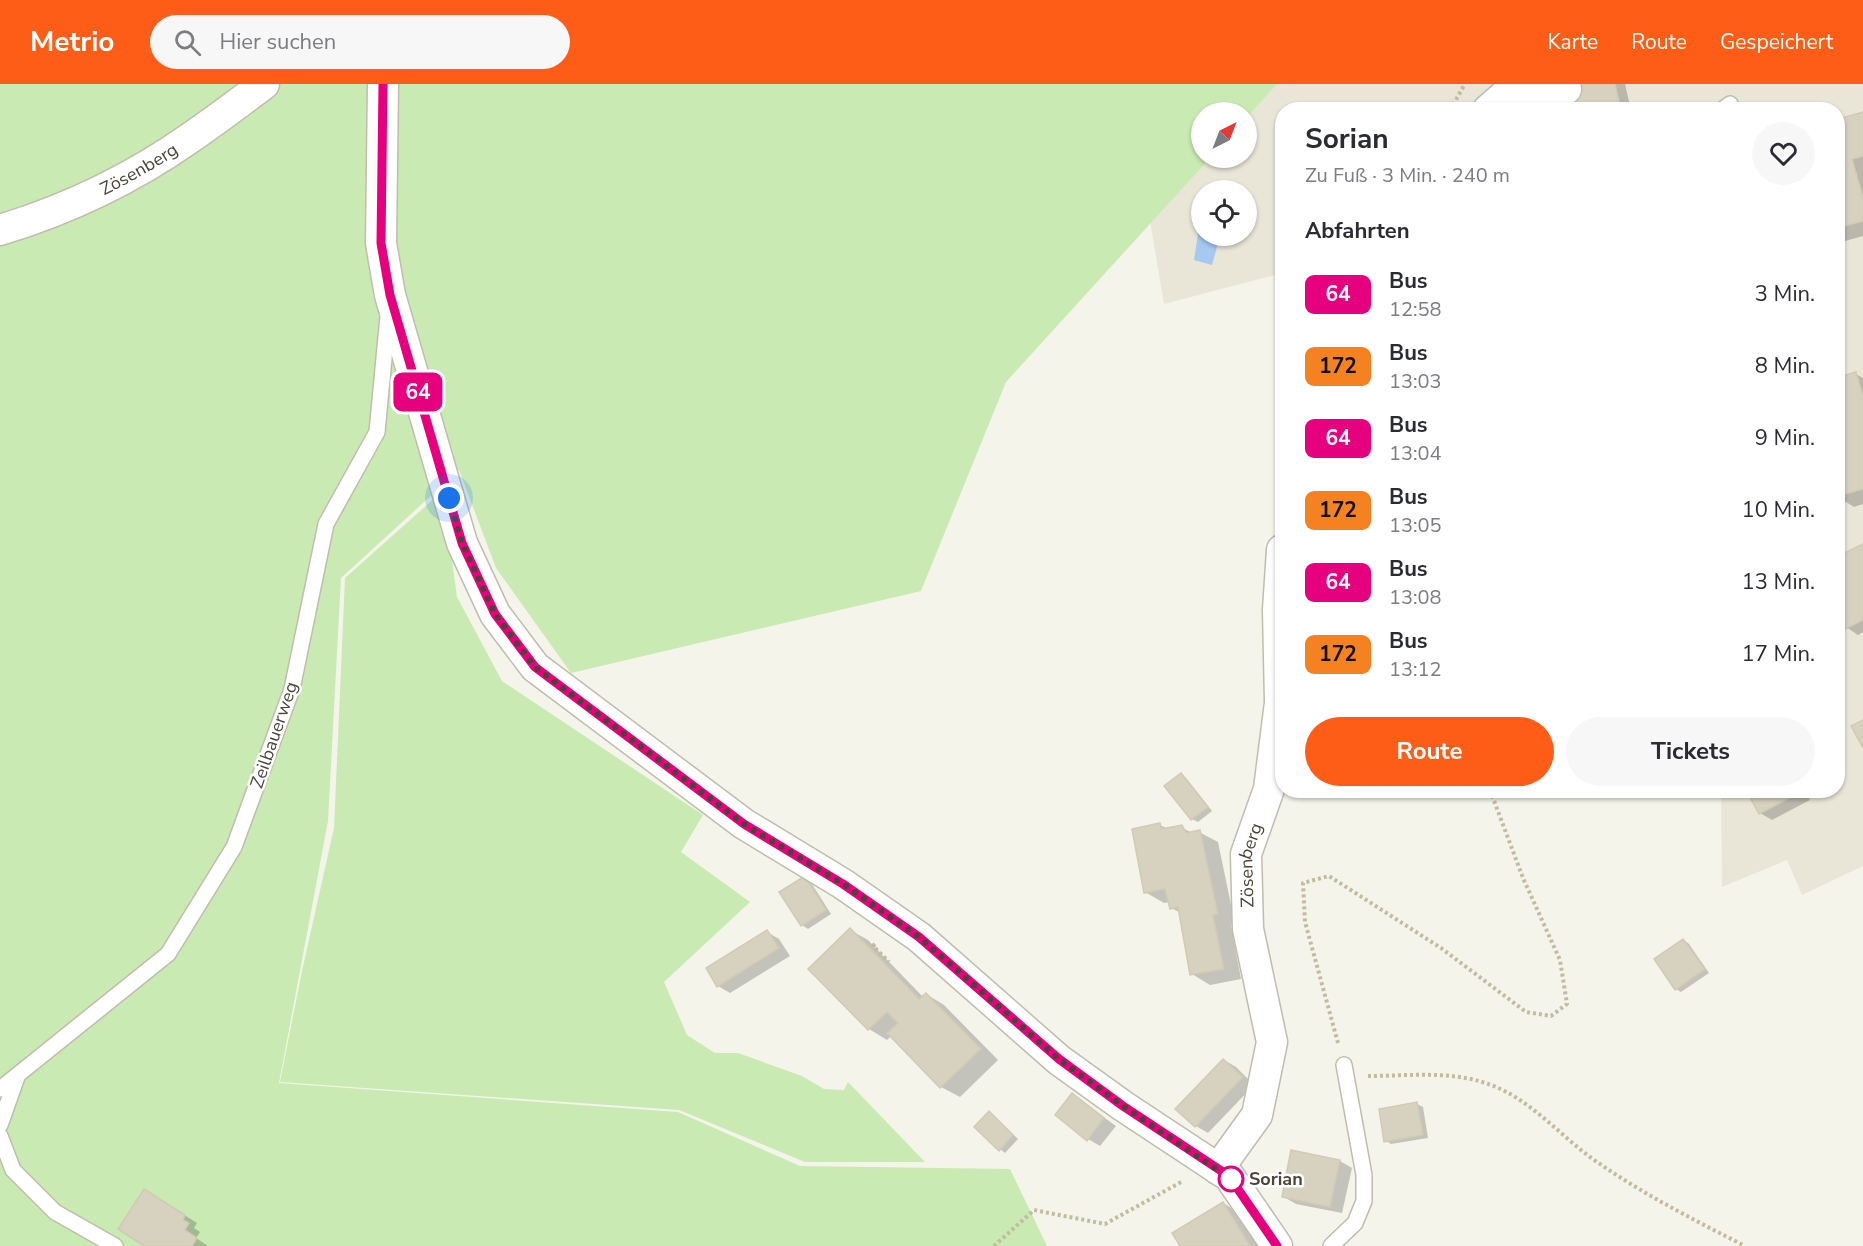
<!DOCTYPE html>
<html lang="de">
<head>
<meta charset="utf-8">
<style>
  body { margin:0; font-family:"Nunito Sans",sans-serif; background:#f7f7f7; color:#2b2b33; height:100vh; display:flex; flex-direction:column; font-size:22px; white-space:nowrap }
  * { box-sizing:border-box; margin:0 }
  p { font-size:20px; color:#7c7c81 }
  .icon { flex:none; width:33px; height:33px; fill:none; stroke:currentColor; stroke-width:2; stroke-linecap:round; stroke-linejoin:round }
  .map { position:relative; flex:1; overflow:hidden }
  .side { position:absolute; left:1275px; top:18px; width:570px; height:696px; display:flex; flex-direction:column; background:#fff; border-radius:24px; box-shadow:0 2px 4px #0004 }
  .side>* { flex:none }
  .badge { padding:0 12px; border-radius:9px; font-size:21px; line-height:39px }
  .needle { width:39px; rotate:42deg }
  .buttons { position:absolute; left:1191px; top:18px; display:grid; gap:12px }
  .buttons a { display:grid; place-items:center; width:66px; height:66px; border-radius:50%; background:#fff; box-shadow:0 2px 4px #0004; font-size:30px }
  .you { position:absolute; width:30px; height:30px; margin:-15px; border:4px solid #fff; border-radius:50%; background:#1a73e8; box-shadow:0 0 0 9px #1a73e833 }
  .map>.badge { position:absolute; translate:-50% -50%; box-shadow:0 0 0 3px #fff }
  h2 { padding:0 30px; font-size:22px; line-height:54px }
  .round { display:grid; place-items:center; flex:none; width:63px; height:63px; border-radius:32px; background:#f7f7f7 }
  .summary { display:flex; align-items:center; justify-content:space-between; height:102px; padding:0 30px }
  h1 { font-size:28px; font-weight:700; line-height:45px }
  .button { display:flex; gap:12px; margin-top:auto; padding:12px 30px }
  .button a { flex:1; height:69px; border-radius:36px; background:#fe5d18; color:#fff; font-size:24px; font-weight:700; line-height:69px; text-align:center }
  .button a+a { background:#f7f7f7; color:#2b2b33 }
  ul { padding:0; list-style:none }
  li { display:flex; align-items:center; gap:18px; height:72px; padding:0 30px }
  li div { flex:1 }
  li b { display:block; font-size:22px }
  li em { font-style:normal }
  li .badge { min-width:66px; font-weight:700; text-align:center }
  header { display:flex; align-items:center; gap:36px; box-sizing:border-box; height:84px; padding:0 30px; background:#fe5d18; color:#fff }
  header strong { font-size:28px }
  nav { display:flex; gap:33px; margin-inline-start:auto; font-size:21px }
  .search { width:420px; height:54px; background:#f7f7f7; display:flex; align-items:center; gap:15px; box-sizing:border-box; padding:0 21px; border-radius:33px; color:#7c7c81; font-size:22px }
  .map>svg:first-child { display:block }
  .residential { fill:#e9e6d8; fill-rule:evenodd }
  .green { fill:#c9eab3 }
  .water { fill:#a6c8f2 }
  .shadow { fill:#0003 }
  .building { fill:#d7d1bf; stroke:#d2cbb2; stroke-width:1.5 }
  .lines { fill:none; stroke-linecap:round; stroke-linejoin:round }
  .service-casing { stroke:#c1bdac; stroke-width:18 }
  .minor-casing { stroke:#c1bdac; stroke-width:33 }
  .path { stroke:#c3bb9d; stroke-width:4; stroke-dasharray:3 3; stroke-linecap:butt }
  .service { stroke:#fff; stroke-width:15 }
  .minor { stroke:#fff; stroke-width:30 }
  .line-casing { stroke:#fff; stroke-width:14 }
  .line { stroke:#e6007e; stroke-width:9 }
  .walk { stroke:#4a4538; stroke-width:6; stroke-dasharray:0 10.8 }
  .stop-dot { fill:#fff; stroke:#e6007e; stroke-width:3 }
  .labels { text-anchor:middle; stroke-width:5; stroke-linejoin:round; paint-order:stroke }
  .street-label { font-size:18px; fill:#4a4538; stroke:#fff }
  .stop-label { font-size:18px; font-weight:bold; fill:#4a4538; stroke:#fff; text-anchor:start }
</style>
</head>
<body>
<header>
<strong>Metrio</strong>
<div class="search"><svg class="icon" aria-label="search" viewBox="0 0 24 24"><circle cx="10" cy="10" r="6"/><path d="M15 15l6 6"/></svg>Hier suchen</div>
<nav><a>Karte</a><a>Route</a><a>Gespeichert</a></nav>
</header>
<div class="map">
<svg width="1863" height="1162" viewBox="0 0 1863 1162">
  <rect width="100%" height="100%" fill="#f5f4ea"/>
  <path class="residential" d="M 1177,0 L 1863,0 L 1863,782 L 1802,811 L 1787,776 L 1722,803 L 1721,707 L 1838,706 L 1838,26 L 1282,26 L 1282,189 L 1164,220 L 1129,12 ZM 1202,28 L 1246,28 L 1246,74 L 1202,74 ZM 1202,106 L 1246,106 L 1246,152 L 1202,152 Z"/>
  <g class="green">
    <path d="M 0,0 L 1277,0 L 1247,33 L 1246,28 L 1202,28 L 1202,74 L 1210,74 L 1006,298 L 921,507 L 571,589 L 496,484 L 459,386 L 341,494 L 328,737 L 279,999 L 678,1028 L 800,1082 L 1010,1085 L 1047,1162 L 0,1162 Z"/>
    <path d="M 437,412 L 449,455 L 457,513 L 502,597 L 703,731 L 681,768 L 750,818 L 664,898 L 687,951 L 715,969 L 738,969 L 802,992 L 824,1005 L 844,1006 L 848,998 L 925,1078 L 805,1078 L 679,1026 L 280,998 L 302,887 L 334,744 L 345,494 Z"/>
  </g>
  <path class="water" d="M 1199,144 L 1201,145 L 1202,152 L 1220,152 L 1212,181 L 1194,176 Z"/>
  <g class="shadow">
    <path d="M 1566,0 L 1625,0 L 1631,26 L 1572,26 Z"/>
    <path d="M 1863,30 L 1863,152 L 1838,159 L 1838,37 Z"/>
    <path d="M 1856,290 L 1863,294 L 1863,420 L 1854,423 L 1838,413 L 1838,295 Z"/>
    <path d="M 1863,462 L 1863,548 L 1858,551 L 1846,543 L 1838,525 L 1838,473 Z"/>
    <path d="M 1181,691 L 1186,694 L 1212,727 L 1198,738 L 1192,735 L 1166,702 Z"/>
    <path d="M 1748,706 L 1805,706 L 1810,716 L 1772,736 L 1760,729 Z"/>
    <path d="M 1160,741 L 1168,745 L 1181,743 L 1192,749 L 1199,748 L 1218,758 L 1235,840 L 1231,841 L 1241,895 L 1210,901 L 1192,890 L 1181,829 L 1171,824 L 1170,818 L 1164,819 L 1145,808 Z"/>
    <path d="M 805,794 L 810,797 L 831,830 L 808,845 L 802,841 L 781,808 Z"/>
    <path d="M 850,846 L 868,856 L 923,913 L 926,910 L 944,921 L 998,976 L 960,1013 L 941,1003 L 891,952 L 887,956 L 869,945 L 810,885 Z"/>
    <path d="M 767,848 L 779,855 L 790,872 L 730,909 L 718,902 Z"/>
    <path d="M 1684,856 L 1689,860 L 1709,889 L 1681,908 L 1676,905 Z"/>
    <path d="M 1224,976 L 1236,983 L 1254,1001 L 1208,1049 L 1196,1042 L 1178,1025 Z"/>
    <path d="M 1073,1011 L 1116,1042 L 1100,1062 L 1088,1055 Z"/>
    <path d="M 1417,1020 L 1423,1023 L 1428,1054 L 1391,1060 L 1386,1057 Z"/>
    <path d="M 994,1032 L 1018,1055 L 1005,1069 L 1000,1065 Z"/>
    <path d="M 1340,1077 L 1352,1084 L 1342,1129 L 1296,1120 L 1284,1113 Z"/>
    <path d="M 157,1114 L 197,1139 L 194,1144 L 200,1148 L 196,1154 L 208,1162 L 147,1162 Z"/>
    <path d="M 1223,1119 L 1241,1130 L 1261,1162 L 1181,1162 Z"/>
  </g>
  <g class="building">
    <path d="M 1565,0 L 1615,0 L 1621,26 L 1571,26 Z"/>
    <path d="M 1863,28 L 1863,72 L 1852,75 L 1863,114 L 1863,137 L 1838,144 L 1838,35 Z"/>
    <path d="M 1856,288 L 1863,313 L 1863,405 L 1838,412 L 1838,293 Z"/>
    <path d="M 1863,460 L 1863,536 L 1845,545 L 1838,528 L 1838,472 Z"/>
    <path d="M 1863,636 L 1863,664 L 1851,642 Z"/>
    <path d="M 1181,689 L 1208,723 L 1191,736 L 1164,702 Z"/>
    <path d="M 1746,706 L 1798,706 L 1799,709 L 1759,730 Z"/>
    <path d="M 1160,739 L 1161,745 L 1182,741 L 1186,749 L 1200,746 L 1218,830 L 1213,831 L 1224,885 L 1190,891 L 1178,823 L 1170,825 L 1165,805 L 1144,809 L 1132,745 Z"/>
    <path d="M 805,792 L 826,826 L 801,842 L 779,808 Z"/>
    <path d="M 850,844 L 919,915 L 926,909 L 981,965 L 940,1004 L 887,949 L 898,939 L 887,928 L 868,946 L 808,885 Z"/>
    <path d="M 767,846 L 779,864 L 717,903 L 706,884 Z"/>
    <path d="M 1683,855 L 1705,885 L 1675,906 L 1654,875 Z"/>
    <path d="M 1223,975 L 1243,993 L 1195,1043 L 1175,1025 Z"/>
    <path d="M 1072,1009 L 1104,1034 L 1087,1057 L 1055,1031 Z"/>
    <path d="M 1417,1018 L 1423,1051 L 1384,1058 L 1379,1025 Z"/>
    <path d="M 989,1027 L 1013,1051 L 999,1067 L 974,1043 Z"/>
    <path d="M 1291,1066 L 1340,1076 L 1330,1123 L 1282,1113 Z"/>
    <path d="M 144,1105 L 185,1131 L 183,1136 L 189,1139 L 185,1146 L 197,1154 L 192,1162 L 144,1162 L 118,1145 Z"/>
    <path d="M 1223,1118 L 1250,1162 L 1180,1162 L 1172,1149 Z"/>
  </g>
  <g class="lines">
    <g class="service-casing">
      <g id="service">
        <path d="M 1722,26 L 1730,20"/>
        <path d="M 0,1005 L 168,870 L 234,763 L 292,605 L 326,440 L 377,348 L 388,232"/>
        <path d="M 0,1041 L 17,993"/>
        <path d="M 0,1052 L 13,1086 L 55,1128 L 115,1162"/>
        <path d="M 1331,1162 L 1355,1139 L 1364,1117 L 1364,1091 L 1344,981"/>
      </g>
    </g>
    <g class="minor-casing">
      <g id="minor">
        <path d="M 383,0 L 381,159 L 390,211 L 462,459 L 495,530 L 535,583 L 744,740 L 843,800 L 919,853 L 1059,976 L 1123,1022 L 1229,1092 L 1277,1162"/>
        <path d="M 1488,26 L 1504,12 L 1528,8 L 1566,5"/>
        <path id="s1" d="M 0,146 C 66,126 133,94 190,54 C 215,37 240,18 264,0"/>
        <path id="s2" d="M 1218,1085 L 1257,1031 L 1272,958 L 1248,845 L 1246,770 L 1269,705 L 1280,619 L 1278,526 L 1282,466"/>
      </g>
    </g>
    <g class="path">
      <path d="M 1450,26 L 1465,0"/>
      <path d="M 875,860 L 873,862 L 889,878"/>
      <path d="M 1338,959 L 1305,838 L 1303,799 L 1329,792 L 1441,864 L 1526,928 L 1551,932 L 1567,920 L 1560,876 L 1523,794 L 1490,706"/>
      <path d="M 1368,992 C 1409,992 1452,986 1491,1001 C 1529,1015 1558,1049 1590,1073 C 1639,1108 1692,1135 1745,1162"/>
      <path d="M 994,1162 L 1034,1126 L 1105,1140 L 1183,1097"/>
    </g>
    <use href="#service" class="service"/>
    <use href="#minor" class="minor"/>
  </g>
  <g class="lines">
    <g class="line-casing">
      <path id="line" d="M 383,0 L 381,159 L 390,211 L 462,459 L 495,530 L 535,583 L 744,740 L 843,800 L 919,853 L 1059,975 L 1123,1022 L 1229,1092 L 1277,1162"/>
    </g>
    <use href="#line" class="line"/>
    <path class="walk" d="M 449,414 L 462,459 L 495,530 L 535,583 L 744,740 L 843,800 L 919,853 L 1059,975 L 1123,1022 L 1231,1095"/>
  </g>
  <circle class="stop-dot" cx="1231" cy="1095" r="12"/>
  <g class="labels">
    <g class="street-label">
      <text dy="6" stroke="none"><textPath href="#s1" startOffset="152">Zösenberg</textPath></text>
      <text transform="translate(274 651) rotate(-71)" y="6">Zeilbauerweg</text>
      <text dy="6" stroke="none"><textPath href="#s2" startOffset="321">Zösenberg</textPath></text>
    </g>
    <g class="stop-label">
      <text x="1249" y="1101">Sorian</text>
    </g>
  </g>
</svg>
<div class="buttons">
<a><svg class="needle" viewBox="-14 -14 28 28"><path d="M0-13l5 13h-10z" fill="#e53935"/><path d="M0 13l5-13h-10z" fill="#7c7c81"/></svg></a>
<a><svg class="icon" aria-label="locate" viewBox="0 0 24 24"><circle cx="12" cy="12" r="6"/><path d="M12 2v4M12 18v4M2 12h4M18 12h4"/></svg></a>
</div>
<div class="you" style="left:449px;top:414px"></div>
<b class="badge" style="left:418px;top:308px;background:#e6007e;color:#fff">64</b>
<section class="side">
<div class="summary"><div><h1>Sorian</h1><p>Zu Fuß · 3 Min. · 240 m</p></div><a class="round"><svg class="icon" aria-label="heart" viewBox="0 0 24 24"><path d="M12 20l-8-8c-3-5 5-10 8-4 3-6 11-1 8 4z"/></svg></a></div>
<h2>Abfahrten</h2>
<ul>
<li><span class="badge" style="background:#e6007e;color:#fff">64</span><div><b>Bus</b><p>12:58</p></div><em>3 Min.</em></li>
<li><span class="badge" style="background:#f58220;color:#111">172</span><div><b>Bus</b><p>13:03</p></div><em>8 Min.</em></li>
<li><span class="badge" style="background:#e6007e;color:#fff">64</span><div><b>Bus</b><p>13:04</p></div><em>9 Min.</em></li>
<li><span class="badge" style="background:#f58220;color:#111">172</span><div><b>Bus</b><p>13:05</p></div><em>10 Min.</em></li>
<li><span class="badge" style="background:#e6007e;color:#fff">64</span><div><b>Bus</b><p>13:08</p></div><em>13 Min.</em></li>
<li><span class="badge" style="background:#f58220;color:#111">172</span><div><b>Bus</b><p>13:12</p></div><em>17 Min.</em></li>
</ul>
<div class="button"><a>Route</a><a>Tickets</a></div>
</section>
</div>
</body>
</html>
